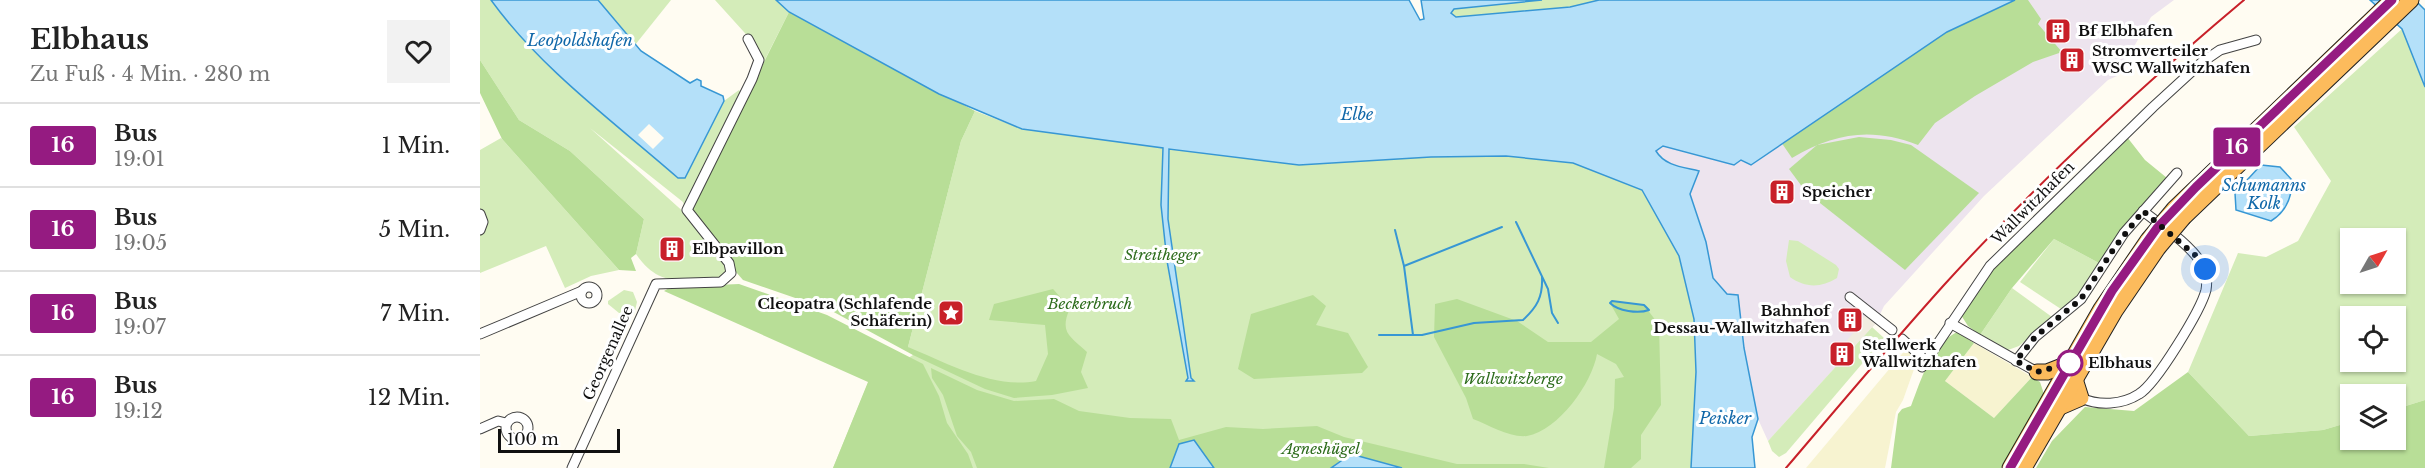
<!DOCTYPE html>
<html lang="de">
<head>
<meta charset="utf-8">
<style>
  body { margin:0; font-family:"Libre Baskerville",serif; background:#f2f2f2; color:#222; height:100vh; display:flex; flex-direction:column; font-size:22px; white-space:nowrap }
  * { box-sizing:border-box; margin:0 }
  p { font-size:20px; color:#767676 }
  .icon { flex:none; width:33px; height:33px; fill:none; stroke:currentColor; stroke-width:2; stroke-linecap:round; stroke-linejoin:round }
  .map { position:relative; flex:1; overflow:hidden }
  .panel { display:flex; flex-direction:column; background:#fff; width:480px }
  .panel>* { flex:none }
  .badge { padding:0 12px; border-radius:4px; font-size:21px; line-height:39px }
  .needle { width:39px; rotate:51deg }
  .fabs { position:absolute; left:1860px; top:228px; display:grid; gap:12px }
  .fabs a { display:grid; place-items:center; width:66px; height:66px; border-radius:0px; background:#fff; box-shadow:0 2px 4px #0004; font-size:30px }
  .scale { position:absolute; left:18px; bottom:15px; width:122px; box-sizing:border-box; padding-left:6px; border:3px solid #101010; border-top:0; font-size:16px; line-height:21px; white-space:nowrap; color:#101010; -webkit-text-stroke:4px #fff; paint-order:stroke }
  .you { position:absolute; width:30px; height:30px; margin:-15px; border:4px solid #fff; border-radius:50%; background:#1a73e8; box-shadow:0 0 0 9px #1a73e833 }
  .map>.badge { position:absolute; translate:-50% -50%; box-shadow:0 0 0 3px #fff }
  .round { display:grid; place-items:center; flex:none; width:63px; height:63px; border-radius:0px; background:#f2f2f2 }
  .summary { display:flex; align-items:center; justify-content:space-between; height:102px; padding:0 30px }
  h1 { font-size:28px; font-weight:700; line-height:45px }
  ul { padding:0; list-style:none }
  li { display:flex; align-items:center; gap:18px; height:84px; padding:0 30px; border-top:2px solid #e0e0e0 }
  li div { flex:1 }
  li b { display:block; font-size:22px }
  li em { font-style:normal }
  li .badge { min-width:66px; font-weight:700; text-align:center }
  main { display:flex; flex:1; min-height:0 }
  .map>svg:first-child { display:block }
  .industrial { fill:#ede4ee }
  .farmland { fill:#f7f3d0 }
  .green { fill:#d4ecb9; fill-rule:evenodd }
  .forest { fill:#b8de97 }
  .plaza { fill:#f1ece0 }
  .water { fill:#b4e0f9; stroke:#3797d4; stroke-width:1.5 }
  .pier { fill:#fffcf2 }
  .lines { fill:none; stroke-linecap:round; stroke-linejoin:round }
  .stream { stroke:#3797d4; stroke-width:2 }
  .minor-casing { stroke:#434343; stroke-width:11 }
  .trunk-casing { stroke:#212121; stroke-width:17 }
  .minor { stroke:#fff; stroke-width:9 }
  .trunk { stroke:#fcbb5c; stroke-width:15 }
  .rail { stroke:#c82029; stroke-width:2 }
  .trunk-bridge-casing { stroke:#212121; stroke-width:17; stroke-linecap:butt }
  .trunk-bridge { stroke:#fcbb5c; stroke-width:15 }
  .line-casing { stroke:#fff; stroke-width:14 }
  .line { stroke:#951b81; stroke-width:9 }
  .walk { stroke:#101010; stroke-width:6; stroke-dasharray:0 10.8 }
  .stop-dot { fill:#fff; stroke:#951b81; stroke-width:3 }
  .labels { text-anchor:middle; stroke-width:6; stroke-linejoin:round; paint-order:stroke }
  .poi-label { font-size:15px; font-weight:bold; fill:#101010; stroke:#fff; text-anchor:start }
  .street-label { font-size:15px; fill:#101010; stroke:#fff }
  .park-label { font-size:15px; font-style:italic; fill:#2d6c1c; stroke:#fff }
  .stop-label { font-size:15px; font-weight:bold; fill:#101010; stroke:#fff; text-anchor:start }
  .water-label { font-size:16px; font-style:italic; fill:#1168a9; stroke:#fff }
</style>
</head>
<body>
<main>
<section class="panel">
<div class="summary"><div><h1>Elbhaus</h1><p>Zu Fuß · 4 Min. · 280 m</p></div><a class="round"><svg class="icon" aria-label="heart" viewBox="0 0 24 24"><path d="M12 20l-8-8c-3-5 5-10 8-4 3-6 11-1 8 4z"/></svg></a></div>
<ul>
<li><span class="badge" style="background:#951b81;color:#fff">16</span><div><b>Bus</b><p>19:01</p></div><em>1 Min.</em></li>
<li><span class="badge" style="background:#951b81;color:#fff">16</span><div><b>Bus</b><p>19:05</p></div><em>5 Min.</em></li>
<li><span class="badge" style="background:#951b81;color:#fff">16</span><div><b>Bus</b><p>19:07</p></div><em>7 Min.</em></li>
<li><span class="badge" style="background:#951b81;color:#fff">16</span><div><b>Bus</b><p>19:12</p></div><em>12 Min.</em></li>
</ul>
</section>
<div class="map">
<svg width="1945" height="468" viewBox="0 0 1945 468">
  <rect width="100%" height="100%" fill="#fffcf2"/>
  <path class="industrial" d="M 1535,0 L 1694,0 L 1671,17 L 1637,76 L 1628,80 L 1504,196 L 1404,306 L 1396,323 L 1288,441 L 1278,419 L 1264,348 L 1258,296 L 1247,294 L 1233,278 L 1226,242 L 1210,194 L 1191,165 L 1176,151 L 1183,146 L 1194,147 L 1254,165 L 1261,160 L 1271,165 L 1301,142 L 1513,10 Z"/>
  <g class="farmland">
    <path d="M 1494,343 L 1552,377 L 1514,418 L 1465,381 Z"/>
    <path d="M 1427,348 L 1438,358 L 1423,400 L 1416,412 L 1405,468 L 1326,468 Z"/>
  </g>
  <g class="green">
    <path d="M 0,0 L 11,0 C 63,71 138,122 205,177 L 244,101 L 259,90 L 265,97 L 246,261 L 247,271 L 240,279 C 202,279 180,289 156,254 L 164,219 L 90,151 L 39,120 L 0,60 ZM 110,128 L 203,202 L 207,215 Z"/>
    <path d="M 118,0 L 191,0 L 155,45 Z"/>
    <path d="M 235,0 L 296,0 L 309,12 L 277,75 L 273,42 Z"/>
    <path d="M 1062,0 L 1119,0 L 1090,7 L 976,17 L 971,13 L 974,9 Z"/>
    <path d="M 1945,8 L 1945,400 L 1916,409 L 1916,394 L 1870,394 L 1870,422 L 1843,430 L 1769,436 L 1708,372 L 1758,253 L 1786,257 L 1818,241 L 1851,181 L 1814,127 ZM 1870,238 L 1916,238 L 1916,284 L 1870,284 ZM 1870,316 L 1916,316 L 1916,362 L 1870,362 Z"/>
    <path d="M 495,111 L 542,129 L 819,165 L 951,157 L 1026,156 L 1093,163 L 1162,190 L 1199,256 L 1214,319 L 1216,372 L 1211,468 L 353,468 L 388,383 L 433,355 L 428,347 L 481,141 Z"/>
    <path d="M 21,138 L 139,270 L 111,276 L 85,288 L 66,246 L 0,273 L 0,150 Z"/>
    <path d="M 1574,239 L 1619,263 L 1598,298 L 1584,311 L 1540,282 Z"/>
    <path d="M 1309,240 L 1318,241 L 1356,265 L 1359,269 L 1357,278 C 1341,288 1325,288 1310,277 L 1306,261 Z"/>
    <path d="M 1532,288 L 1572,317 L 1539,346 L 1528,350 L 1500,335 Z"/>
    <path d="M 144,290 L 153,292 L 157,302 L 154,315 L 139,313 L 128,304 L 128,301 Z"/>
    <path d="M 1392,327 L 1404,338 L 1306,453 L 1299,457 L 1292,451 L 1288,441 Z"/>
  </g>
  <g class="forest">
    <path d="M 1535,0 L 1548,0 L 1561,19 L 1558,24 L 1582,52 L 1553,62 L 1495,96 L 1455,123 L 1438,145 C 1391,127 1355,133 1312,158 L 1301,142 L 1467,32 Z"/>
    <path d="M 309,12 L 495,111 L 481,141 L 428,347 C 467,363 513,389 556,381 L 568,354 L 565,325 L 509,320 L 514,304 L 573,289 L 590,308 C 579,333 590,336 607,352 L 601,372 L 608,388 L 572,395 L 534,398 L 505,389 L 433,355 L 350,310 L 263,280 L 207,216 Z"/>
    <path d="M 0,60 L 39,120 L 90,151 L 164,219 L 156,254 L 151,258 L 156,271 L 139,270 L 22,139 L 0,93 Z"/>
    <path d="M 1379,137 L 1411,140 L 1431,145 L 1499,193 L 1425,270 L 1326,192 L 1309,169 L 1337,145 Z"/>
    <path d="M 1647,137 L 1665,160 L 1687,178 L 1641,230 L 1619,263 L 1574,239 L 1532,288 L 1500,335 L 1488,326 L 1481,315 L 1511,270 Z"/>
    <path d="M 259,284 L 347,315 L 443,364 L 459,396 L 467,423 L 488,454 L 493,468 L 353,468 L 388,382 L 184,291 L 191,287 Z"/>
    <path d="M 833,295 L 846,306 L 836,325 L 868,333 L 888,367 L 882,373 L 774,379 L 758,369 L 771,314 Z"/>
    <path d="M 977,299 L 1037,321 L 1068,342 L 1111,342 L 1139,319 L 1130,303 L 1132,301 L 1164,305 L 1179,325 L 1181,405 L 1161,435 L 1161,459 L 1151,468 L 1124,468 L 1134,408 L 1135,379 L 1144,377 L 1136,364 L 1117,354 C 1112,383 1079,430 1047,436 C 1030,438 1009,425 993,419 L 986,398 L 954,337 L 955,304 Z"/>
    <path d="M 1477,332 L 1494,343 L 1465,381 L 1514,418 L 1552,377 L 1560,382 L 1564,394 L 1521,468 L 1411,468 L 1418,414 L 1422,409 L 1431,406 C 1441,380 1451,345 1477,332 Z"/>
    <path d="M 451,368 L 497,390 L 534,401 L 574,399 L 599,411 L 650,418 L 691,419 L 699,440 L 746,427 L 783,429 L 837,426 L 864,437 L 977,464 L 1044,464 L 1069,468 L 922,468 L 871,454 L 851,468 L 734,468 L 728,461 L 690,468 L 497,468 L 491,452 L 477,436 L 463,395 L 452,378 Z"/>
    <path d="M 1708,372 L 1769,436 L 1843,430 L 1870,422 L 1870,440 L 1916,440 L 1916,409 L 1945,400 L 1945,468 L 1556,468 L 1572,441 L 1605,407 L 1654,411 Z"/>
  </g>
  <path class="plaza" d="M 1387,314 L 1396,323 L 1371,350 L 1366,345 L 1362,348 L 1357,347 L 1356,355 L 1354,348 L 1357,345 L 1362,346 L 1374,332 L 1371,328 Z"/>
  <g class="water">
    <path d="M 11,0 L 118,0 L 161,51 L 210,83 L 217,79 L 221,81 L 221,86 L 243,96 L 244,101 L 205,178 L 198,178 C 134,122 61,69 11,0 Z"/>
    <path d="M 296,0 L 929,0 L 940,20 L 944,19 L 941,0 L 1062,0 L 974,9 L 971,13 L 976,17 L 1090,7 L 1119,0 L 1535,0 L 1467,32 L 1271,165 L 1261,160 L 1254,165 L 1183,146 L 1176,151 C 1185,166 1203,167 1219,171 L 1210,194 L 1226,242 L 1233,278 L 1247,294 L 1258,295 L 1264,348 L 1278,419 L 1272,437 L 1275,468 L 1211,468 L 1216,372 L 1214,319 L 1199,256 L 1162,190 L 1093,163 L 1026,156 L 951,157 L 819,165 L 689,149 L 688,219 L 711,378 L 714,381 L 706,381 L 708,378 L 687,261 L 681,205 L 683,148 L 542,129 L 459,94 L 309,12 Z"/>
    <path d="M 1890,0 L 1935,0 L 1945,10 L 1945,87 L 1922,29 Z"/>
    <path d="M 1781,165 L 1800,167 L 1812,180 C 1812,197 1806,212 1791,221 L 1756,210 L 1755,193 Z"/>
    <path d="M 714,440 L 734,468 L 690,468 L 699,444 Z"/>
    <path d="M 871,454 L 922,468 L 851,468 Z"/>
  </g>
  <path class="pier" d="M 169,124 L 184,138 L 173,149 L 158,135 Z"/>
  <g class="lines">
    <g class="stream">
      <path d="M 1036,222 L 1068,289 L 1072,313 L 1078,323"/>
      <path d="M 915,230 L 924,266 L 933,335"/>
      <path d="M 924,266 L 1022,227"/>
      <path d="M 1132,301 L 1164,305 L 1169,310 C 1158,314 1138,311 1130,303 Z"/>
      <path d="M 899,335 L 942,335 L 994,323 L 1043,320 C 1057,307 1063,297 1062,277"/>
    </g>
    <g class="minor-casing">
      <g id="minor">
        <path d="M 0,214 L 3,222 L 0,230"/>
        <circle cx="109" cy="295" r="8"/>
        <path d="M 1370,297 L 1412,330"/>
        <path d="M 1470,323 L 1557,372"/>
        <path d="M 0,334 L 102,291"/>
        <path d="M 1422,339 L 1445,360"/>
        <path d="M 1536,361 L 1555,337 L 1601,299 L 1644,233 L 1697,173"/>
        <path d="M 1442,367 L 1510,266 L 1673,107 L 1721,63 L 1740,50 L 1776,40"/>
        <path d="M 1601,398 C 1619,406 1642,405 1659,394 C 1676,384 1721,310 1726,290 C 1727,284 1727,278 1725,272 C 1720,250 1680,225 1663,211"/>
        <circle cx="37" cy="428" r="11"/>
        <path d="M 0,429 L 18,421 L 26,423"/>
        <path d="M 92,468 L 176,284 L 241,282 L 251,273 L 249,263 L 207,210 L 272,79 L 279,60 L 268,39"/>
      </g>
    </g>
    <g class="trunk-casing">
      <g id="trunk">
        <path d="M 1694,209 L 1912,0"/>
        <path d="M 1704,217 L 1931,0"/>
        <path d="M 1557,372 L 1567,372 L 1590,363"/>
        <path d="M 1578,408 L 1601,398 L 1595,379"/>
        <path d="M 1530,468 L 1621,309 L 1668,240"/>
        <path d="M 1544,468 L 1635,311 L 1678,248"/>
      </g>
    </g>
    <use href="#minor" class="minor"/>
    <use href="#trunk" class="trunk"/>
    <path class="rail" d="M 1306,468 C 1358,407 1410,345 1464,285 C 1557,183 1658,89 1764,0"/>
    <g class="trunk-bridge-casing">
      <g id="trunk-bridge">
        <path d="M 1668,240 L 1694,209"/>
        <path d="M 1678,248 L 1704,217"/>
      </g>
    </g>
    <use href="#trunk-bridge" class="trunk-bridge"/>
  </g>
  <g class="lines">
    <g class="line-casing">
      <path id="line" d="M 1530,468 L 1632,291 L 1677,228 L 1716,187 L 1912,0"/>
    </g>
    <use href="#line" class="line"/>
    <path class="walk" d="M 1590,363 L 1557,372 L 1536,361 L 1555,337 L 1601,299 L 1635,247 L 1663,211 L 1715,255 L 1725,269"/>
  </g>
  <defs>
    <g id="building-square" transform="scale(1.35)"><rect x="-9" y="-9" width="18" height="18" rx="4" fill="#c82029" stroke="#fff"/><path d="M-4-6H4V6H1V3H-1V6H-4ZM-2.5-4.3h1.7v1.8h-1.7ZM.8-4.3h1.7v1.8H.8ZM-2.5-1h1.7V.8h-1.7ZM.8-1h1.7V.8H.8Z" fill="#fff"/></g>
    <g id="sight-square" transform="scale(1.35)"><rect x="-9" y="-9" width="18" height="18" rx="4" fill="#c82029" stroke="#fff"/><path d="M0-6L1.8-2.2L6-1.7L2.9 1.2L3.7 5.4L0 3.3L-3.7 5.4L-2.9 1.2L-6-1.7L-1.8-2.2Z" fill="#fff"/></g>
  </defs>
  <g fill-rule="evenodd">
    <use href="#building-square" x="1578" y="31"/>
    <use href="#building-square" x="1592" y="60"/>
    <use href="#building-square" x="1302" y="192"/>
    <use href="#building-square" x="192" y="249"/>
    <use href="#sight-square" x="471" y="313"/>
    <use href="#building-square" x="1370" y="320"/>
    <use href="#building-square" x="1362" y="354"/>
  </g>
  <circle class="stop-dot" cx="1590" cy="363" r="12"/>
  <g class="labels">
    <g class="poi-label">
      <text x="1598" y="36">Bf Elbhafen</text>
      <text x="1612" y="56">Stromverteiler<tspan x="1612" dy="17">WSC Wallwitzhafen</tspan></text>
      <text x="1322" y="197">Speicher</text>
      <text x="212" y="254">Elbpavillon</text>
      <text x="452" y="309" text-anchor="end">Cleopatra (Schlafende<tspan x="452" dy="17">Schäferin)</tspan></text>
      <text x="1350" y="316" text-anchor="end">Bahnhof<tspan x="1350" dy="17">Dessau-Wallwitzhafen</tspan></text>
      <text x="1382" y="350">Stellwerk<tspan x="1382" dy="17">Wallwitzhafen</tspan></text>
    </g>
    <g class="street-label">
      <text transform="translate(1553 203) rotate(-45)" y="5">Wallwitzhafen</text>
      <text transform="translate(128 353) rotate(-66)" y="5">Georgenallee</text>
    </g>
    <g class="park-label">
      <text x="682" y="260">Streitheger</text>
      <text x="610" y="309">Beckerbruch</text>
      <text x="1033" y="384">Wallwitzberge</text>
      <text x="841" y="454">Agneshügel</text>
    </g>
    <g class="stop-label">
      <text x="1608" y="368">Elbhaus</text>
    </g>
    <g class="water-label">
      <text x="100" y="46">Leopoldshafen</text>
      <text x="877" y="120">Elbe</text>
      <text x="1784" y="191">Schumanns<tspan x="1784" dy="18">Kolk</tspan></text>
      <text x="1245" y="424">Peisker</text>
    </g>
  </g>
</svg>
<div class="fabs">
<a><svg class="needle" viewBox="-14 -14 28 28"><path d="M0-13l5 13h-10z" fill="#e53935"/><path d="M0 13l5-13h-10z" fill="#767676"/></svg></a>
<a><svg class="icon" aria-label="locate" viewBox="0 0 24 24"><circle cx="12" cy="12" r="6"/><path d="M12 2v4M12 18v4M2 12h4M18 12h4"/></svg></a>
<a><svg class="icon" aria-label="layers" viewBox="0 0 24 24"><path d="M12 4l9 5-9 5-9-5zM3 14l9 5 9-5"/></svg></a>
</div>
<div class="scale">100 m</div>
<div class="you" style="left:1725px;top:269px"></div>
<b class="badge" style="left:1757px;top:147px;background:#951b81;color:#fff">16</b>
</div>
</main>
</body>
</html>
